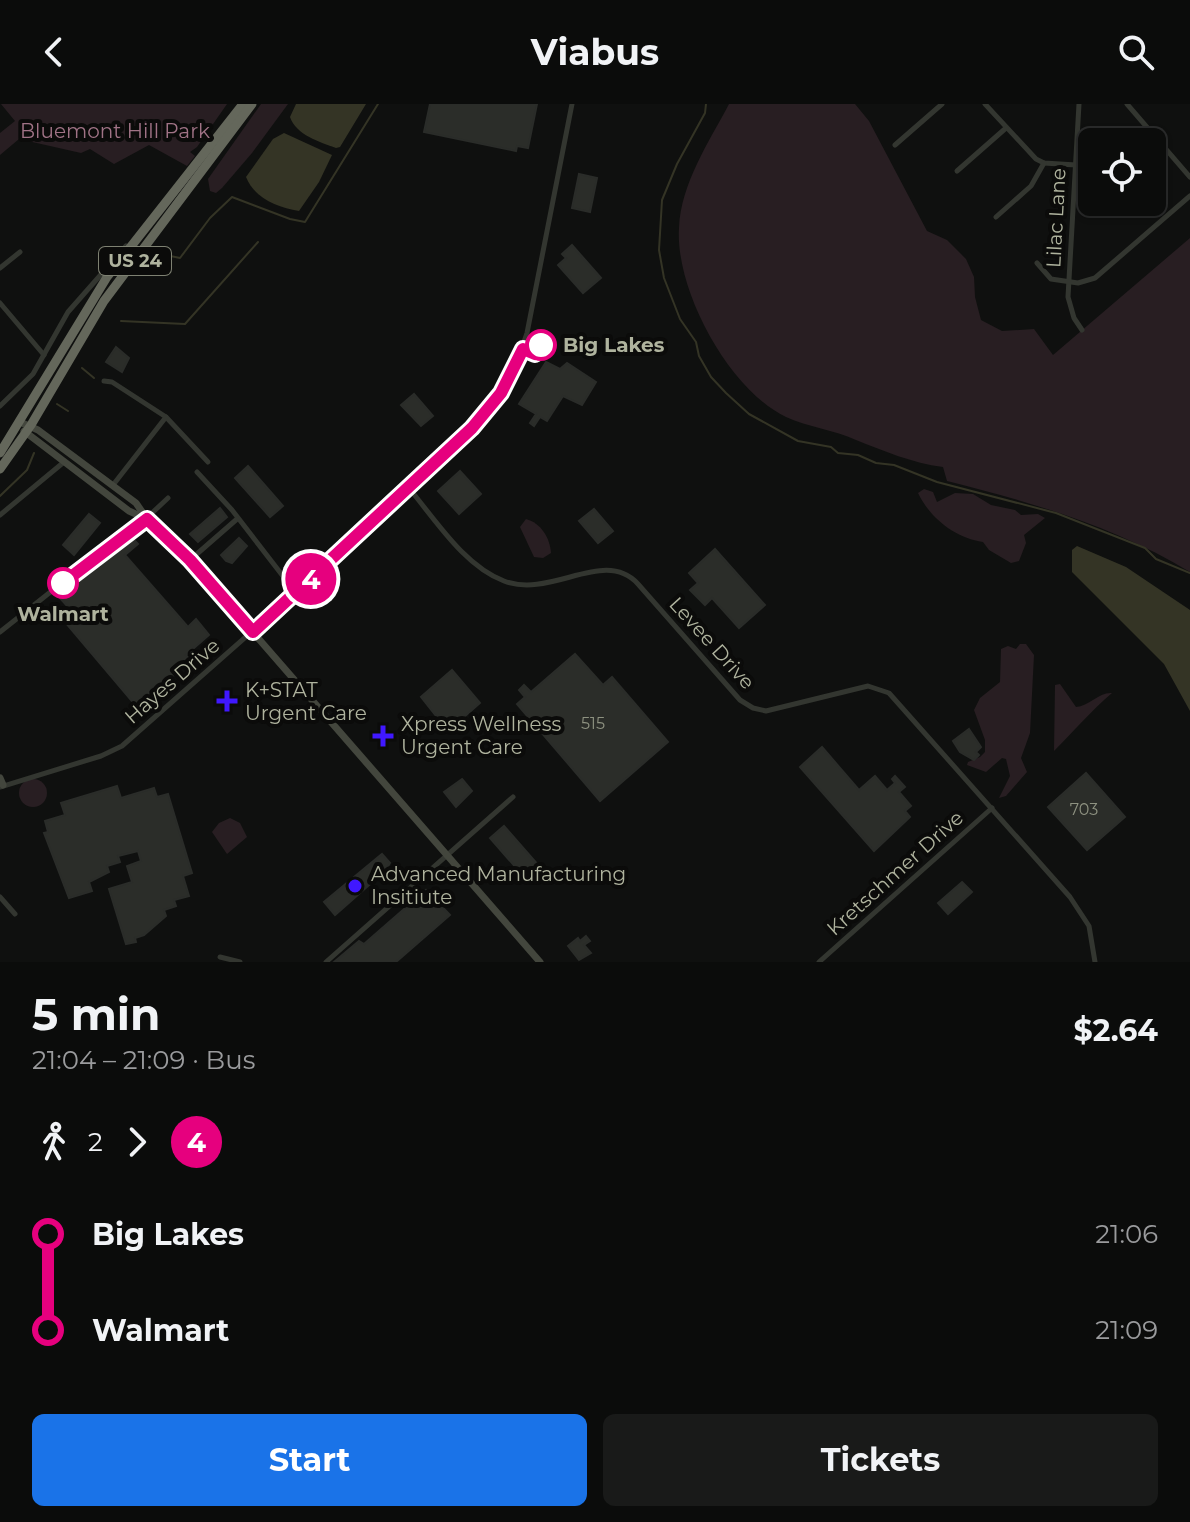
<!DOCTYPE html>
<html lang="en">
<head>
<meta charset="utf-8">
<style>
  body { margin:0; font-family:Montserrat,sans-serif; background:#191a19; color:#f1f3f6; height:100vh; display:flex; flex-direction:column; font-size:30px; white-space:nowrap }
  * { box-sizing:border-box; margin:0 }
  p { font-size:26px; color:#9a9b9d }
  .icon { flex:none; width:44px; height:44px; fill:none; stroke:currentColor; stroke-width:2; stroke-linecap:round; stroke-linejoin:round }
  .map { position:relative; height:858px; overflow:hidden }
  .side { display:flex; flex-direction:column; background:#0b0c0b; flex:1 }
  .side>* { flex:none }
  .badge { padding:0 16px; border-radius:26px; font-size:28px; line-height:52px }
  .tools { position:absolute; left:1078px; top:24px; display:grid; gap:16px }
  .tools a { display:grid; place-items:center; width:88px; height:88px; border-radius:12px; background:#0b0c0b; box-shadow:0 2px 6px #0004,0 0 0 2px #2b2c2c; font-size:40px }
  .map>.badge { position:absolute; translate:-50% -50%; box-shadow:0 0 0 4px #fff }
  .legs { display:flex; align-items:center; gap:12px; height:88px; padding:0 32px; font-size:26px }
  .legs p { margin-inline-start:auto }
  .head { display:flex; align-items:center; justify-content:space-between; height:136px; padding:0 32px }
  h1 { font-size:44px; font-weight:700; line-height:60px }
  .cta { display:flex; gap:16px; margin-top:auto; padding:16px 32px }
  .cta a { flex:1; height:92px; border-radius:12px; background:#1a73e8; color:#fff; font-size:32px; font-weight:700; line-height:92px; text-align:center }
  .cta a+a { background:#191a19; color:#f1f3f6 }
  ul { padding:0 32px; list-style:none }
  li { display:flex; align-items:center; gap:28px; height:96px; font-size:30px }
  li i { display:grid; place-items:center; width:12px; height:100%; margin:0 10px; background:currentColor }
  li i::after { content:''; width:20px; height:20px; margin:-10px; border:6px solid; border-radius:50%; background:#0b0c0b }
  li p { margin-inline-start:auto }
  li:first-child i { background:linear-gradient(#0000 50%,currentColor 0) }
  li:last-child i { background:linear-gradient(currentColor 50%,#0000 0) }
  header { display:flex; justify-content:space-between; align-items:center; height:104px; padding:0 32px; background:#0b0c0b; font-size:36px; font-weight:700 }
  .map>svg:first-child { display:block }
  .green { fill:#281e22 }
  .water { fill:#343425 }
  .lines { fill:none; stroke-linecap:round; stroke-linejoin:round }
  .stream { stroke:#343425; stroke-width:2 }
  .building { fill:#2b2d29; stroke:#2a2c29; stroke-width:2 }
  .street { stroke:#333630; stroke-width:5 }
  .secondary { stroke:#43463d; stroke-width:7 }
  .highway { stroke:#64675b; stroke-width:9 }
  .line-1-casing { stroke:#fff; stroke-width:18 }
  .line-1 { stroke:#e6007e; stroke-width:12 }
  .stop-1-dot { fill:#fff; stroke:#e6007e; stroke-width:4 }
  .poi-dot { fill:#4018ff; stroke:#0b0b0a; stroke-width:3 }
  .labels { text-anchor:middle; stroke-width:8; stroke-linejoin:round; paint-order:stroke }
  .number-label { font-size:16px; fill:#8e9281 }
  .shield { fill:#0b0b0a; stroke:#7e8172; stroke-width:2 }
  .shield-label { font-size:18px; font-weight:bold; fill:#afb39e }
  .park-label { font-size:20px; fill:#a07386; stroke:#0b0b0a }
  .street-label { font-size:20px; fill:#afb39e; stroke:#0b0b0a }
  .stop-label { font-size:20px; font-weight:bold; fill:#afb39e; stroke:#0b0b0a; text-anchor:start }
  .poi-label { font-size:20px; fill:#afb39e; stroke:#0b0b0a; text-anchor:start }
</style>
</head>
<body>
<header><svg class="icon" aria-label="back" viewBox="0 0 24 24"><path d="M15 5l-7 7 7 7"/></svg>Viabus<svg class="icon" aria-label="search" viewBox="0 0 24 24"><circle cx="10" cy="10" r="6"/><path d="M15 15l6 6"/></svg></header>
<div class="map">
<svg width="1190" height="858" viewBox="0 0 1190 858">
  <rect width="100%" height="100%" fill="#0f100f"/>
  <g class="green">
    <path d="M 1,0 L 227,0 L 197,43 L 190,48 L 195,52 L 187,62 L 149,41 L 114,60 L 90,45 L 81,49 L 19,35 L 0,51 L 0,29 L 15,17 Z"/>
    <path d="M 261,0 L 288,0 L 252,49 L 222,84 L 216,89 L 210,87 L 208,75 Z"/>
    <path d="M 729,0 L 855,0 L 869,17 L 927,127 L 947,136 L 966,155 L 974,173 L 975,193 L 981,216 L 1002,227 L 1034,225 L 1053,251 L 1190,134 L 1190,468 C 1116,423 1031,398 947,377 L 943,363 C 912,359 884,347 856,336 C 834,326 808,323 786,313 C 729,286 675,186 679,124 C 681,79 709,38 729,0 Z"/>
    <path d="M 924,385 L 933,388 L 937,398 L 955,389 L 973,390 L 991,401 L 1015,406 L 1021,411 L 1038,410 L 1045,414 L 1024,431 L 1026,439 L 1019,457 L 1011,459 L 989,446 L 983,438 C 955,434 930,414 918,389 Z"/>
    <path d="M 526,415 C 541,419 550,434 551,449 L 543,454 L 534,453 L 520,423 Z"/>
    <path d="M 1020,540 L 1026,540 L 1034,551 L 1030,629 L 1021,654 L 1027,668 L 1006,692 L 999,694 L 1010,672 L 1006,655 L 1002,654 L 986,668 L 967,661 L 968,658 L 980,653 L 985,648 L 985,636 L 974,606 L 980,594 L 1000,578 L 1001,545 L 1008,542 L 1016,545 Z"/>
    <path d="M 1060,580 L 1076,603 C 1089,602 1099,588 1112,589 C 1091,607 1074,627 1054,647 L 1055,581 Z"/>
    <circle cx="33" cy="689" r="14"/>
    <path d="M 230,714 L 240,719 L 247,733 L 227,750 L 212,728 L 219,719 Z"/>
  </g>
  <g class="water">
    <path d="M 296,0 L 366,0 L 340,43 L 336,44 C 320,38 296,31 290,13 Z"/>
    <path d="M 284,29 L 332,51 L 319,78 L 299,107 C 277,103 255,95 246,73 L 273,35 Z"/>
    <path d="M 1077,442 L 1126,463 L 1190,506 L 1190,607 L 1164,560 L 1072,468 L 1072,446 Z"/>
  </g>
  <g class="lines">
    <g class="stream">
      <path d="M 706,0 L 705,9 L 677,60 L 662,96 L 659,146 L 664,174 L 680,215 L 696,238 L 699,252 L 711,273 L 726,289 L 749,310 L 798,337 L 831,343 L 838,349 L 858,351 L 876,359 L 894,361 L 937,378 L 1056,409 L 1145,444 L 1156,455 L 1190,469"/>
      <path d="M 161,150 L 180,154 L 210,114 L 232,93 L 290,115 L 305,118 L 378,0"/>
      <path d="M 121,217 L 185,220 L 258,138"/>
      <path d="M 82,264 L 94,274"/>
      <path d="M 57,300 L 68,307"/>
      <path d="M 0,392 L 27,366 L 34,349"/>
    </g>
  </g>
  <g class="building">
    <path d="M 430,0 L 537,0 L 528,44 L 517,42 L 516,47 L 424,28 Z"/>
    <path d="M 579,70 L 597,74 L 590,108 L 572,104 Z"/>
    <path d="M 572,141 L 601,174 L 583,189 L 558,161 L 566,154 L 562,150 Z"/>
    <path d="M 116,243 L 129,254 L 122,268 L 106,258 Z"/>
    <path d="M 546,258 L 560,265 L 567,259 L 596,278 L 582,301 L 563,292 L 547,317 L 540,313 L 534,322 L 530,319 L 536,310 L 519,300 Z"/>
    <path d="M 414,290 L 433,312 L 421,322 L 401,301 Z"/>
    <path d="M 248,362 L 283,402 L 270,413 L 235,374 Z"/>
    <path d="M 460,367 L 481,390 L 459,410 L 438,387 Z"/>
    <path d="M 220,404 L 227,413 L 198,438 L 190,430 Z"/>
    <path d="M 594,405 L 613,427 L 598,439 L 579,417 Z"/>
    <path d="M 89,410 L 100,419 L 74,451 L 63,441 Z"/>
    <path d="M 132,434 L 138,440 L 125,451 L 188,523 L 196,515 L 209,531 L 186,551 L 191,557 L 137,603 L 60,512 L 69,504 L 59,493 L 104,452 Z"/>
    <path d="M 239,434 L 247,442 L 232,459 L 226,457 L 221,451 Z"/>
    <path d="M 715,445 L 765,501 L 739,524 L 712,494 L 705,501 L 690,486 L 698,479 L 689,469 Z"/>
    <path d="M 575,550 L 603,581 L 612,573 L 668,638 L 600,697 L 517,600 L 525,593 L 519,586 L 524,581 L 531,588 Z"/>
    <path d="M 452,566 L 480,599 L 448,627 L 421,593 Z"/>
    <path d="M 969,625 L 981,643 L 976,648 L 979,651 L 974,656 L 960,648 L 953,637 Z"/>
    <path d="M 822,643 L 859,686 L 875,672 L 887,686 L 895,679 L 892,675 L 895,672 L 905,683 L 899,688 L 911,702 L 905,707 L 910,713 L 874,747 L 800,663 Z"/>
    <path d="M 1086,669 L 1125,713 L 1087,746 L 1048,703 Z"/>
    <path d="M 462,675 L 472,687 L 456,703 L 444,688 Z"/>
    <path d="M 117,682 L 121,694 L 154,684 L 157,693 L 168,690 L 192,769 L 183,772 L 189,792 L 174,796 L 176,802 L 164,806 L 166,812 L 144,831 L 135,834 L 136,838 L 126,840 L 109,785 L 132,778 L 127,762 L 141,757 L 138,747 L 118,752 L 120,758 L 107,762 L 109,768 L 89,778 L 92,787 L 69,794 L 44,729 L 48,728 L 45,717 L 65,711 L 61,699 Z"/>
    <path d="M 504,722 L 539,762 L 525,774 L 490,734 Z"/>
    <path d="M 382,750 L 390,759 L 386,766 L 335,811 L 324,798 Z"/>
    <path d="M 962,778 L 972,788 L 948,810 L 938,799 Z"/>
    <path d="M 426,786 L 450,811 L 396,858 L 334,858 L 359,837 L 364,840 Z"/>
    <path d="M 586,832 L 590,837 L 584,841 L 591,849 L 579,856 L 568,842 L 578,834 L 580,837 Z"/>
  </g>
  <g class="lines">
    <g class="street">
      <path d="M 985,0 L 1036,55 L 1044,59 L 1092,62"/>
      <path d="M 1079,0 L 1068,193 L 1074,214 L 1082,226"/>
      <path d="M 1127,0 L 1190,73"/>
      <path d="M 895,41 L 942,0"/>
      <path d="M 957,67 L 1006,24"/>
      <path d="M 996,113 L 1031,82 L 1044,59"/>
      <path d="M 1037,159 L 1051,175 L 1078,179 L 1095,174 L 1190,92"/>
      <path d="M 0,164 L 20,148"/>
      <path d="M 0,199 L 44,251"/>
      <path d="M 104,277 L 112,278 L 166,313 L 208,358"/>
      <path d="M 0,302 L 33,270 L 68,208 L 126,142"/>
      <path d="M 197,368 L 232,406 L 296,489"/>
      <path d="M 113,381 L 166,313"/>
      <path d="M 408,383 C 435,415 464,462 504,477 C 552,495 604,443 638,480 L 740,596 L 753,604 L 766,607 L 868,582 L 889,589 L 1070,793 L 1089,822 L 1095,858"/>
      <path d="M 0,411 L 64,358"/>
      <path d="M 190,456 L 237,415"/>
      <path d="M 0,528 L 116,436 L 136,424 L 168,394"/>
      <path d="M 0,683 L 101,652 L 122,642 L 308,478 L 472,324 L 501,289 L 512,273 L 527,229 L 572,0"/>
      <path d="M 0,793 L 15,810"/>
      <path d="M 220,853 L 240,858"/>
      <path d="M 326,858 L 513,693"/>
      <path d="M 819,858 L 992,704"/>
    </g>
    <g class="secondary">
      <path d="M 20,318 L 38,326 L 136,399 L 147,415 L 190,456 L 540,858"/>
      <path d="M 24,327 L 129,407 L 147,415"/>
      <path d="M 0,674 L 3,681"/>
    </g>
    <g class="highway">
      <path d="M 0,349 L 107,173 L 243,0"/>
      <path d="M 0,365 L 31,321 L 104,197 L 252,0"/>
    </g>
  </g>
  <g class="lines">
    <g class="line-1-casing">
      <path id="line-1" d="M 63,479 L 147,415 L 190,456 L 253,528 L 472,324 L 501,289 L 523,245 L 535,250 L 541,241"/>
    </g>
    <use href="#line-1" class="line-1"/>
  </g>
  <g class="stop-1-dot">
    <circle cx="541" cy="241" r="14"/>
    <circle cx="63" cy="479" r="14"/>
  </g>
  <g class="poi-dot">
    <path d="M223 585h8v8h8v8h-8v8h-8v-8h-8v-8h8z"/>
    <path d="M379 620h8v8h8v8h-8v8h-8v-8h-8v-8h8z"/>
    <circle cx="355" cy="782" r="8"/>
  </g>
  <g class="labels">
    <g class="number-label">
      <text x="593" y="625">515</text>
      <text x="1084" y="711">703</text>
    </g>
    <rect class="shield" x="99" y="143" width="72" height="28" rx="6"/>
    <g class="shield-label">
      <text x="135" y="163">US 24</text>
    </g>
    <g class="park-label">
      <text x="115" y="34">Bluemont Hill Park</text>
    </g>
    <g class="street-label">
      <text transform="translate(1056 114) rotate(-87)" y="7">Lilac Lane</text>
      <text transform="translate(712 539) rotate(48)" y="7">Levee Drive</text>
      <text transform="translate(172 577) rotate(-41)" y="7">Hayes Drive</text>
      <text transform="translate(895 769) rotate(-42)" y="7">Kretschmer Drive</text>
    </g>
    <g class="stop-label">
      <text x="563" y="248">Big Lakes</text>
      <text x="63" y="517" text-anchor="middle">Walmart</text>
    </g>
    <g class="poi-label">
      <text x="245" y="593">K+STAT<tspan x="245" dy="23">Urgent Care</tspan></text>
      <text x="401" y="627">Xpress Wellness<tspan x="401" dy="23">Urgent Care</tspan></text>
      <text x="371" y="777">Advanced Manufacturing<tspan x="371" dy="23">Insitiute</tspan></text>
    </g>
  </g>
</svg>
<div class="tools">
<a><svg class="icon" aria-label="locate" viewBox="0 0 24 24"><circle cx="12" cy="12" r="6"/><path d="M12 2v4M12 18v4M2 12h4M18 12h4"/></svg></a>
</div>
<b class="badge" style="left:311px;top:475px;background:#e6007e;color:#fff">4</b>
</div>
<section class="side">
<div class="head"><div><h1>5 min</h1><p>21:04 – 21:09 · Bus</p></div><b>$2.64</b></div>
<div class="legs"><svg class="icon" aria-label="walk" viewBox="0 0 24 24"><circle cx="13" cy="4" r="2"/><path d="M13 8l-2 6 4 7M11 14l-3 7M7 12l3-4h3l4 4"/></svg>2<svg class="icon" aria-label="forward" viewBox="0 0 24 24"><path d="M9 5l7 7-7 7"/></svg><b class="badge" style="background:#e6007e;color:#fff">4</b></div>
<ul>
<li><i style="color:#e6007e"></i><b>Big Lakes</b><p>21:06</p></li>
<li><i style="color:#e6007e"></i><b>Walmart</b><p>21:09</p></li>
</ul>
<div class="cta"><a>Start</a><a>Tickets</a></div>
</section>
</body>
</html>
